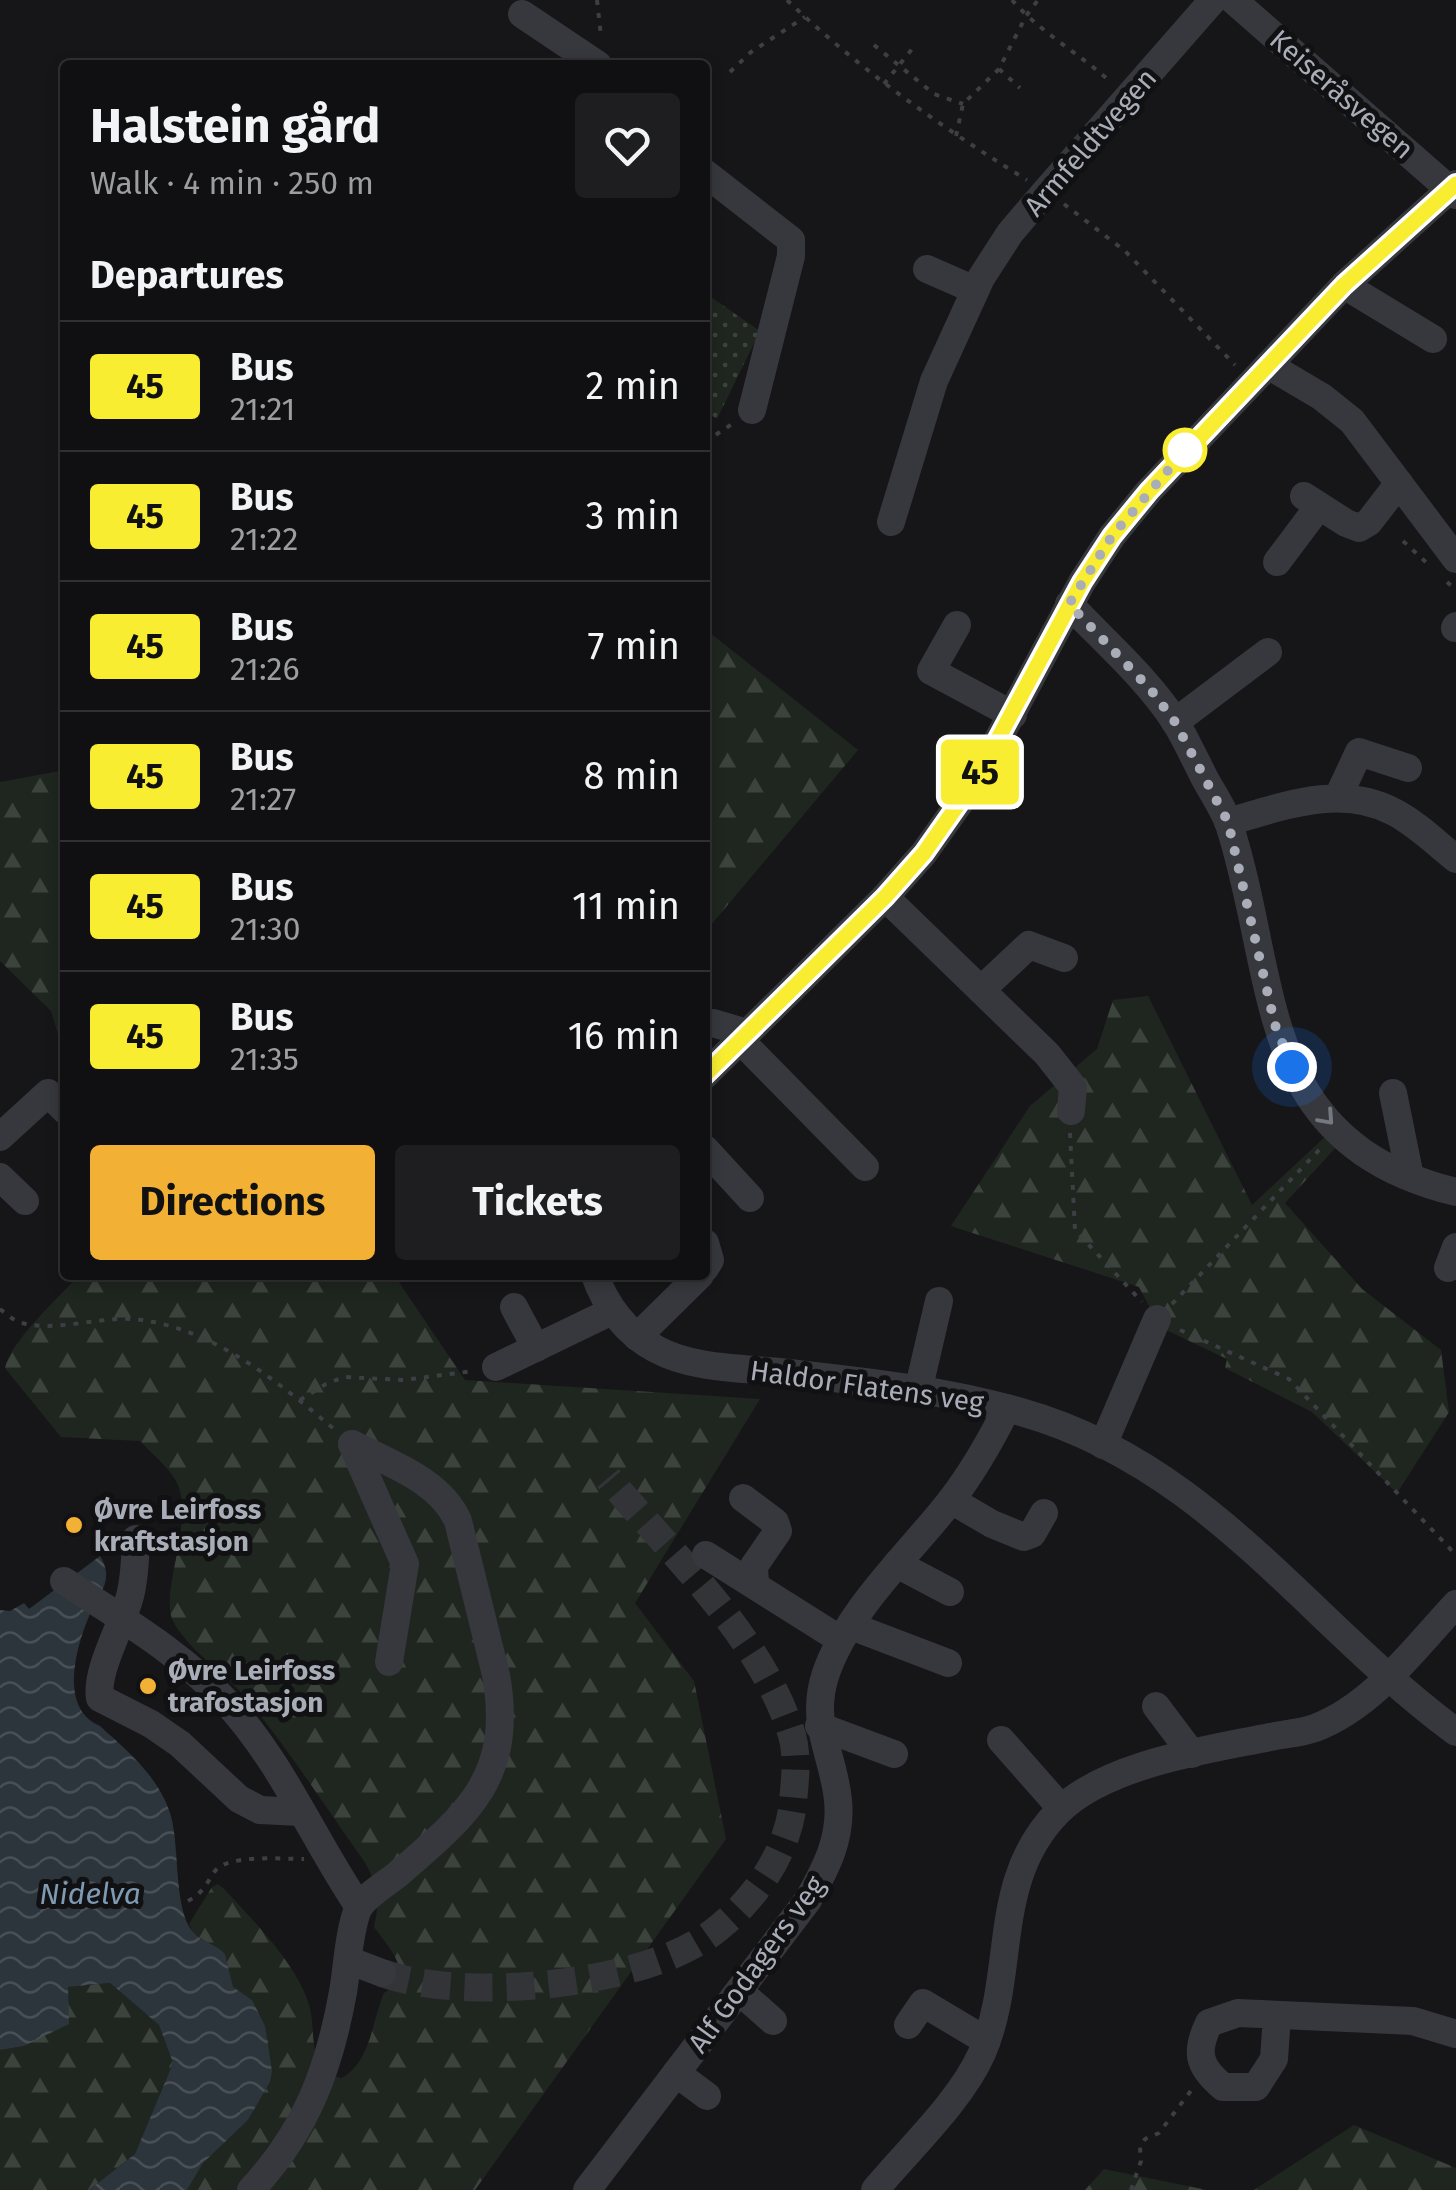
<!DOCTYPE html>
<html lang="en">
<head>
<meta charset="utf-8">
<style>
  body { margin:0; font-family:"Fira Sans",sans-serif; background:#1e1e20; color:#f1f3f6; height:100vh; display:flex; flex-direction:column; font-size:38px; white-space:nowrap }
  * { box-sizing:border-box; margin:0 }
  p { font-size:32px; color:#9c9d9f }
  .icon { flex:none; width:55px; height:55px; fill:none; stroke:currentColor; stroke-width:2; stroke-linecap:round; stroke-linejoin:round }
  .map { position:relative; flex:1; overflow:hidden }
  .side { position:absolute; left:60px; top:60px; width:650px; height:1220px; display:flex; flex-direction:column; background:#101012; border-radius:10px; box-shadow:0 5px 15px #0003,0 0 0 2px #303032 }
  .side>* { flex:none }
  .badge { padding:0 20px; border-radius:8px; font-size:35px; line-height:65px }
  .you { position:absolute; width:50px; height:50px; margin:-25px; border:8px solid #fff; border-radius:50%; background:#1a73e8; box-shadow:0 0 0 15px #1a73e833 }
  .map>.badge { position:absolute; translate:-50% -50%; box-shadow:0 0 0 5px #fff }
  h2 { padding:0 30px; font-size:38px; line-height:90px }
  .round { display:grid; place-items:center; flex:none; width:105px; height:105px; border-radius:10px; background:#1e1e20 }
  .head { display:flex; align-items:center; justify-content:space-between; height:170px; padding:0 30px }
  h1 { font-size:48px; font-weight:700; line-height:75px }
  .action { display:flex; gap:20px; margin-top:auto; padding:20px 30px }
  .action a { flex:1; height:115px; border-radius:10px; background:#f2b134; color:#111; font-size:40px; font-weight:700; line-height:115px; text-align:center }
  .action a+a { background:#1e1e20; color:#f1f3f6 }
  ul { padding:0; list-style:none }
  li { display:flex; align-items:center; gap:30px; height:130px; padding:0 30px; border-top:2px solid #303032 }
  li div { flex:1 }
  li b { display:block; font-size:38px }
  li em { font-style:normal }
  li .badge { min-width:110px; font-weight:700; text-align:center }
  .map>svg:first-child { display:block }
  .forest { fill:url(#forest-firs) }
  .park { fill:url(#park-dots) }
  .water { fill:url(#water-waves) }
  .lines { fill:none; stroke-linecap:round; stroke-linejoin:round }
  .minor-tunnel { stroke:#333438; stroke-width:28; stroke-dasharray:28 14; stroke-linecap:butt }
  .path { stroke:#3d3f44; stroke-width:4; stroke-dasharray:5 8; stroke-linecap:butt }
  .minor { stroke:#37383d; stroke-width:28 }
  .oneway { stroke:#757881 }
  .line-casing { stroke:#fff; stroke-width:22 }
  .line { stroke:#f9ed32; stroke-width:15 }
  .walk { stroke:#a8adb8; stroke-width:10; stroke-dasharray:0 18 }
  .stop-dot { fill:#fff; stroke:#f9ed32; stroke-width:5 }
  .poi-dot { fill:#f2b134; stroke:#111113; stroke-width:4 }
  .labels { text-anchor:middle; stroke-width:10; stroke-linejoin:round; paint-order:stroke }
  .street-label { font-size:28px; fill:#a8adb8; stroke:#111113 }
  .poi-label { font-size:28px; font-weight:bold; fill:#a8adb8; stroke:#111113; text-anchor:start }
  .water-label { font-size:30px; font-style:italic; fill:#7f9bb3; stroke:#111113 }
</style>
</head>
<body>
<div class="map">
<svg width="1456" height="2190" viewBox="0 0 1456 2190">
  <defs>
    <pattern id="forest-firs" width="22" height="20" patternUnits="userSpaceOnUse" patternTransform="scale(2.5)"><rect width="22" height="20" fill="#1e261f"/><path d="M5 1l3.5 6h-7zM16 11l3.5 6h-7z" fill="#3c433d"/></pattern>
    <pattern id="park-dots" width="8" height="8" patternUnits="userSpaceOnUse" patternTransform="scale(2.5)"><rect width="8" height="8" fill="#1e261f"/><path d="M2 2h.1M6 6h.1" fill="none" stroke="#3c433d" stroke-width="1.8" stroke-linecap="round"/></pattern>
    <pattern id="water-waves" width="16" height="10" patternUnits="userSpaceOnUse" patternTransform="scale(2.5)"><rect width="16" height="10" fill="#2c353c"/><path d="M0 5q4-4 8 0t8 0" fill="none" stroke="#485056"/></pattern>
  </defs>
  <rect width="100%" height="100%" fill="#161618"/>
  <g class="forest">
    <path d="M 705,629 L 858,750 L 705,932 Z"/>
    <path d="M 65,770 L 65,1058 L 51,1011 L 0,961 L 0,782 Z"/>
    <path d="M 1148,996 L 1252,1205 L 1327,1135 L 1338,1145 L 1285,1203 L 1362,1289 L 1441,1350 L 1449,1412 L 1397,1493 L 1312,1412 L 1225,1368 L 1227,1359 L 1160,1327 L 1139,1287 L 951,1226 L 1030,1106 L 1097,1049 L 1113,1000 Z"/>
    <path d="M 79,1275 L 394,1275 L 465,1380 L 760,1399 L 635,1603 L 694,1681 L 726,1839 L 475,2190 L 187,2190 L 203,2163 L 248,2120 L 270,2082 L 252,2000 L 233,1988 L 225,1954 L 194,1934 L 189,1924 L 212,1887 L 218,1884 L 224,1889 C 253,1920 299,1966 310,2008 C 316,2035 307,2072 342,2078 C 371,2061 372,2021 384,1993 C 417,1975 389,1948 374,1927 C 380,1902 378,1884 364,1861 C 326,1808 290,1751 248,1700 C 226,1673 192,1654 174,1623 C 157,1595 197,1520 176,1481 C 168,1466 151,1453 140,1441 L 61,1437 L 5,1368 C 11,1340 59,1298 79,1275 Z"/>
    <path d="M 110,1983 L 159,2025 L 173,2063 L 135,2154 L 89,2190 L 0,2190 L 0,2050 L 24,2046 L 68,1987 Z"/>
    <path d="M 1354,2125 L 1456,2168 L 1456,2190 L 1254,2190 Z"/>
    <path d="M 1104,2169 L 1207,2190 L 1085,2190 Z"/>
  </g>
  <path class="park" d="M 705,293 L 760,331 L 717,419 L 705,412 Z"/>
  <path class="water" d="M 100,1556 C 115,1580 99,1593 90,1614 C 76,1646 58,1709 100,1726 C 127,1751 156,1774 169,1810 C 181,1841 172,1908 193,1932 C 201,1942 216,1944 225,1954 L 233,1987 L 252,2000 L 265,2026 L 272,2071 L 270,2082 L 248,2120 L 203,2163 L 187,2190 L 89,2190 L 135,2154 L 173,2063 L 159,2025 L 110,1983 L 68,1987 L 69,2024 L 24,2046 L 0,2050 L 0,1610 L 10,1611 L 24,1603 L 29,1609 Z"/>
  <g class="lines">
    <path class="minor-tunnel" d="M 382,1973 C 463,2002 633,1986 705,1938 C 749,1908 788,1856 793,1802 C 795,1780 798,1756 792,1735 C 762,1638 672,1554 608,1478"/>
    <g class="path">
      <path d="M 597,0 L 601,36"/>
      <path d="M 787,0 C 860,70 941,127 1027,180"/>
      <path d="M 1012,0 C 1040,32 1080,54 1112,83"/>
      <path d="M 874,45 L 934,94 L 963,104"/>
      <path d="M 999,69 L 1020,88"/>
      <path d="M 730,72 L 751,52 L 805,17"/>
      <path d="M 884,84 L 912,49"/>
      <path d="M 956,136 L 963,104 L 999,69 L 1026,16 L 1038,0"/>
      <path d="M 1064,204 L 1125,251 L 1235,365"/>
      <path d="M 705,442 L 732,424"/>
      <path d="M 1403,541 L 1429,565"/>
      <path d="M 1447,582 L 1456,590"/>
      <path d="M 1070,1133 L 1075,1230 L 1142,1302"/>
      <path d="M 1172,1304 L 1321,1148"/>
      <path d="M 0,1309 C 5,1313 13,1320 19,1322 C 55,1334 103,1314 142,1320 C 217,1331 278,1382 334,1429"/>
      <path d="M 1180,1330 L 1289,1379 L 1456,1555"/>
      <path d="M 300,1400 L 326,1384 L 344,1377 L 404,1380 L 473,1371"/>
      <path d="M 188,1901 C 203,1893 206,1884 215,1871 C 228,1854 283,1859 304,1859"/>
      <path d="M 1131,2190 L 1141,2161 L 1140,2147 L 1145,2139 L 1159,2133 L 1193,2088"/>
    </g>
    <g class="minor">
      <path d="M 1233,0 L 1456,195"/>
      <path d="M 522,14 L 598,65"/>
      <path d="M 705,173 L 791,240 L 791,256 L 752,410"/>
      <path d="M 927,269 L 975,290"/>
      <path d="M 1344,285 L 1433,339"/>
      <path d="M 1268,365 L 1322,397 L 1352,421 L 1456,559"/>
      <path d="M 1304,496 L 1346,523 L 1359,528 L 1369,522 L 1399,483"/>
      <path d="M 891,522 L 934,381 L 981,278 L 1010,233 L 1045,192 L 1213,0"/>
      <path d="M 1277,562 L 1319,506"/>
      <path d="M 1069,604 C 1105,642 1148,679 1176,723 C 1186,740 1195,759 1204,777 C 1212,792 1223,808 1229,824 C 1280,982 1253,1142 1456,1192"/>
      <path d="M 957,625 L 931,671 L 1013,715"/>
      <path d="M 1455,628 L 1456,626"/>
      <path d="M 1175,722 L 1268,652"/>
      <path d="M 1338,797 L 1359,752 L 1408,768"/>
      <path d="M 1228,822 C 1281,807 1341,783 1394,812 C 1417,824 1436,843 1456,859"/>
      <path d="M 885,897 L 1047,1054 L 1073,1087 L 1071,1111"/>
      <path d="M 981,990 L 1029,945 L 1064,958"/>
      <path d="M 705,1025 L 713,1023 L 747,1033"/>
      <path d="M 740,1040 L 865,1167"/>
      <path d="M 705,1075 L 885,897 L 924,853 L 978,777 L 1082,582 L 1112,536 L 1149,491 L 1344,285 L 1456,184"/>
      <path d="M 1393,1093 L 1410,1177"/>
      <path d="M 0,1137 L 48,1093 L 65,1110"/>
      <path d="M 705,1149 L 750,1198"/>
      <path d="M 0,1177 L 25,1201"/>
      <path d="M 705,1243 L 710,1260 L 705,1268"/>
      <path d="M 1448,1268 L 1456,1247"/>
      <path d="M 595,1275 C 605,1305 627,1334 656,1349 C 694,1370 747,1368 789,1373 C 868,1382 945,1390 1021,1412 C 1209,1465 1307,1622 1456,1732"/>
      <path d="M 514,1307 L 536,1348"/>
      <path d="M 637,1337 L 700,1275"/>
      <path d="M 496,1367 L 612,1311"/>
      <path d="M 919,1387 L 939,1301"/>
      <path d="M 352,1444 L 405,1564 L 389,1662"/>
      <path d="M 1103,1445 L 1157,1319"/>
      <path d="M 743,1498 L 775,1522 L 778,1531 L 754,1566 L 755,1584"/>
      <path d="M 951,1500 L 992,1524 L 1024,1537 L 1032,1534 L 1044,1513"/>
      <path d="M 136,1539 C 135,1558 135,1577 130,1596 C 123,1624 95,1671 100,1698 L 151,1724 L 180,1744 L 239,1799 L 260,1810 L 300,1812"/>
      <path d="M 706,1555 L 841,1640"/>
      <path d="M 897,1564 L 950,1592"/>
      <path d="M 64,1581 C 122,1619 183,1654 230,1706 C 283,1765 315,1842 359,1907"/>
      <path d="M 851,1626 L 948,1663"/>
      <path d="M 1156,1706 L 1192,1754"/>
      <path d="M 819,1726 L 894,1754"/>
      <path d="M 1001,1740 L 1061,1808"/>
      <path d="M 348,1960 L 382,1973"/>
      <path d="M 739,1991 L 773,2021"/>
      <path d="M 1277,2016 L 1274,2059 L 1256,2087 L 1223,2087 C 1198,2066 1195,2052 1209,2023 L 1238,2013 L 1413,2021 L 1456,2034"/>
      <path d="M 908,2025 L 923,2003 L 985,2040"/>
      <path d="M 676,2073 L 707,2096"/>
      <path d="M 251,2190 C 306,2131 329,2070 343,1992 C 347,1969 349,1930 358,1909 C 365,1896 387,1883 398,1874 C 469,1813 514,1776 496,1675 L 458,1521 C 440,1480 390,1464 352,1444"/>
      <path d="M 587,2190 L 808,1900 C 826,1868 842,1838 838,1800 C 833,1752 809,1723 826,1673 C 848,1609 911,1552 952,1499 C 974,1470 991,1440 1007,1408"/>
      <path d="M 875,2190 C 909,2149 960,2102 982,2053 C 1017,1972 990,1881 1058,1812 C 1105,1764 1207,1750 1270,1737 C 1285,1734 1301,1733 1315,1728 C 1373,1706 1414,1649 1456,1604"/>
    </g>
  </g>
  <defs><path id="oneway-chevron" d="M-2-3.5L2.5 0L-2 3.5" fill="none" stroke-width="1.6" stroke-linecap="round" stroke-linejoin="round" transform="scale(2.5)"/></defs>
  <use class="oneway" href="#oneway-chevron" transform="translate(1327 1118) rotate(48)"/>
  <g class="lines">
    <g class="line-casing">
      <path id="line" d="M 705,1075 L 885,897 L 924,853 L 978,776 L 1082,582 L 1112,536 L 1149,491 L 1344,285 L 1456,184"/>
    </g>
    <use href="#line" class="line"/>
    <path class="walk" d="M 1185,450 L 1194,440 L 1112,536 L 1069,604 L 1151,690 L 1175,722 L 1228,822 L 1275,1025 L 1292,1067"/>
  </g>
  <circle class="stop-dot" cx="1185" cy="450" r="20"/>
  <g class="poi-dot">
    <circle cx="74" cy="1525" r="10"/>
    <circle cx="148" cy="1686" r="10"/>
  </g>
  <g class="labels">
    <g class="street-label">
      <text transform="translate(1342 94) rotate(41)" y="10">Keiseråsvegen</text>
      <text transform="translate(1090 142) rotate(-49)" y="10">Armfeldtvegen</text>
      <text transform="translate(867 1386) rotate(8)" y="10">Haldor Flatens veg</text>
      <text transform="translate(756 1964) rotate(-54)" y="10">Alf Godagers veg</text>
    </g>
    <g class="poi-label">
      <text x="94" y="1519">Øvre Leirfoss<tspan x="94" dy="32">kraftstasjon</tspan></text>
      <text x="168" y="1680">Øvre Leirfoss<tspan x="168" dy="32">trafostasjon</tspan></text>
    </g>
    <g class="water-label">
      <text x="90" y="1904">Nidelva</text>
    </g>
  </g>
</svg>
<div class="you" style="left:1292px;top:1067px"></div>
<b class="badge" style="left:980px;top:772px;background:#f9ed32;color:#111">45</b>
<section class="side">
<div class="head"><div><h1>Halstein gård</h1><p>Walk · 4 min · 250 m</p></div><a class="round"><svg class="icon" aria-label="heart" viewBox="0 0 24 24"><path d="M12 20l-8-8c-3-5 5-10 8-4 3-6 11-1 8 4z"/></svg></a></div>
<h2>Departures</h2>
<ul>
<li><span class="badge" style="background:#f9ed32;color:#111">45</span><div><b>Bus</b><p>21:21</p></div><em>2 min</em></li>
<li><span class="badge" style="background:#f9ed32;color:#111">45</span><div><b>Bus</b><p>21:22</p></div><em>3 min</em></li>
<li><span class="badge" style="background:#f9ed32;color:#111">45</span><div><b>Bus</b><p>21:26</p></div><em>7 min</em></li>
<li><span class="badge" style="background:#f9ed32;color:#111">45</span><div><b>Bus</b><p>21:27</p></div><em>8 min</em></li>
<li><span class="badge" style="background:#f9ed32;color:#111">45</span><div><b>Bus</b><p>21:30</p></div><em>11 min</em></li>
<li><span class="badge" style="background:#f9ed32;color:#111">45</span><div><b>Bus</b><p>21:35</p></div><em>16 min</em></li>
</ul>
<div class="action"><a>Directions</a><a>Tickets</a></div>
</section>
</div>
</body>
</html>
